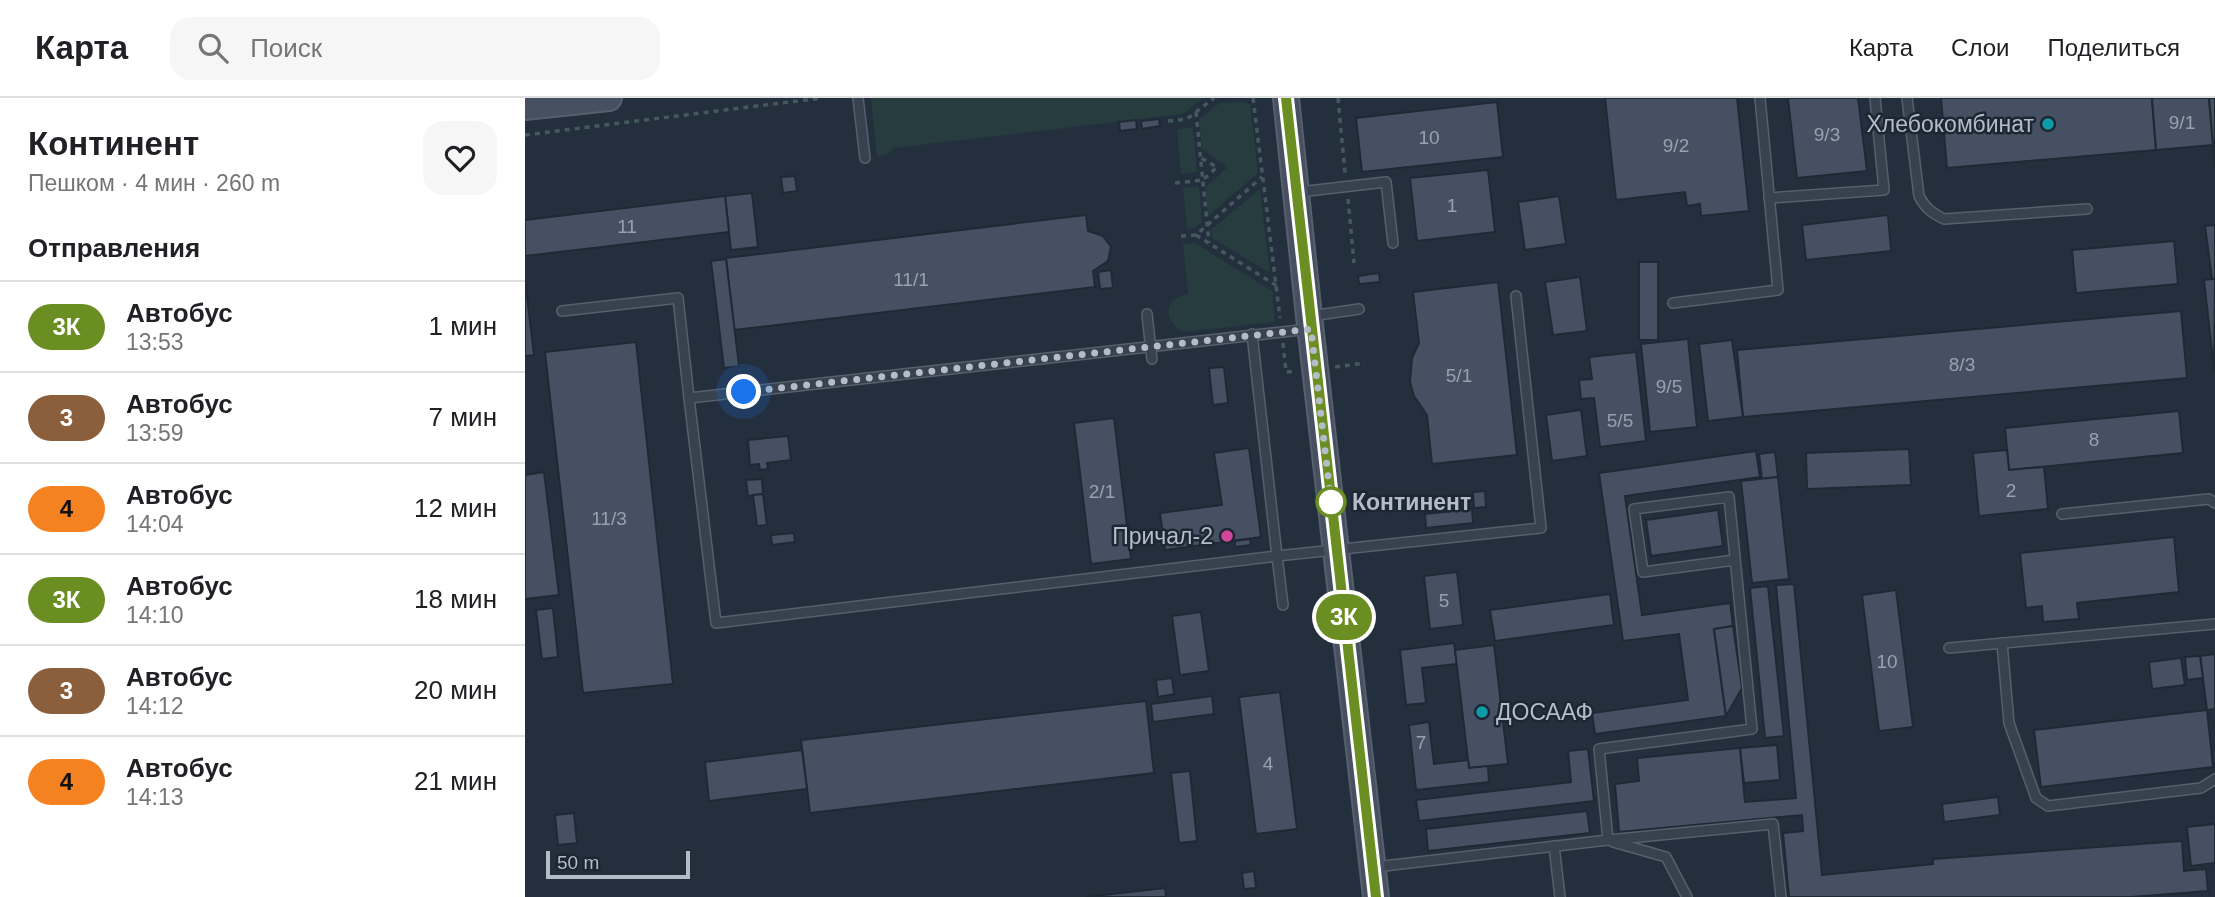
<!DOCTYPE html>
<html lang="ru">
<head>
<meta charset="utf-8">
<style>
  body { margin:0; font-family:Arial,sans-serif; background:#f6f6f6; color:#202124; height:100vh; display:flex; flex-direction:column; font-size:26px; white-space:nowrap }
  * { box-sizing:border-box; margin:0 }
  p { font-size:23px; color:#757577 }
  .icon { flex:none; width:38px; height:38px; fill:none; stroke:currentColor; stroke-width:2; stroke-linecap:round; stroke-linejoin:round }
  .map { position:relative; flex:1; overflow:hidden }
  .drawer { display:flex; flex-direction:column; background:#fff; width:525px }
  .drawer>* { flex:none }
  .badge { padding:0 14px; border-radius:23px; font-size:24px; line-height:46px }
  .scale { position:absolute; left:21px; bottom:18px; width:144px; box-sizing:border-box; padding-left:7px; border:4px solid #b4bcc9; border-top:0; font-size:19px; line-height:24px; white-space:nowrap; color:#b4bcc9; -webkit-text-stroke:5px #1d2633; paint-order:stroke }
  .you { position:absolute; width:35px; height:35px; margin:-18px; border:5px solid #fff; border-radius:50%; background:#1a73e8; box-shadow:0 0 0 10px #1a73e833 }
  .map>.badge { position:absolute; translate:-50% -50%; box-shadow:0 0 0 4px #fff }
  h2 { padding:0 28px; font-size:26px; line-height:63px }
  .round { display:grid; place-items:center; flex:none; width:74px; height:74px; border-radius:21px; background:#f6f6f6 }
  .head { display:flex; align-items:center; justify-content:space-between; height:119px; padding:0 28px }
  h1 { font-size:33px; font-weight:800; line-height:52px }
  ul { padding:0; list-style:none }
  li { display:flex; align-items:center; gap:21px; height:91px; padding:0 28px; border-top:2px solid #e0e0e0 }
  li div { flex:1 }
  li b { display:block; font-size:26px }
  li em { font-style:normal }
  li .badge { min-width:77px; font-weight:700; text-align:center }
  header { display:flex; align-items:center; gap:42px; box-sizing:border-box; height:98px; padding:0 35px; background:#fff; border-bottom:2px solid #e0e0e0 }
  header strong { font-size:33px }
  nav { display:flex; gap:38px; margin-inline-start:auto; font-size:24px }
  .search { width:490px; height:63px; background:#f6f6f6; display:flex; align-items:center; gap:18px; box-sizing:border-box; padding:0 24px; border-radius:21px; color:#757577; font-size:26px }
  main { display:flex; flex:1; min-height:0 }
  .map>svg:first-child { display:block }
  .green { fill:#263c3f }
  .building { fill:#455162; stroke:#1f2835; stroke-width:2 }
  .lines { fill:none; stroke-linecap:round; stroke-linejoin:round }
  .service-casing { stroke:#565f6c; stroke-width:12 }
  .secondary-casing { stroke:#565f6c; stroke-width:28 }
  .path { stroke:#44595c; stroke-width:3.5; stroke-dasharray:5 5; stroke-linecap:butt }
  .service { stroke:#38414e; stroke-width:9 }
  .secondary { stroke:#465061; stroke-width:24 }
  .line-casing { stroke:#fff; stroke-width:16 }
  .line { stroke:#6b8e23; stroke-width:10 }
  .walk { stroke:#b4bcc9; stroke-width:7; stroke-dasharray:0 12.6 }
  .culture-dot { fill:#0f9aa8; stroke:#1d2633; stroke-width:2.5 }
  .stop-dot { fill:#fff; stroke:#6b8e23; stroke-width:3.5 }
  .hotel-dot { fill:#d1479c; stroke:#1d2633; stroke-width:2.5 }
  .labels { text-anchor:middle; stroke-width:5; stroke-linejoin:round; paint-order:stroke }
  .number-label { font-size:19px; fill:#98a1af }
  .poi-label { font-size:23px; fill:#b4bcc9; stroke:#1d2633; text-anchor:end }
  .stop-label { font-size:23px; font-weight:bold; fill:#b4bcc9; stroke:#1d2633; text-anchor:start }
</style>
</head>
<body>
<header>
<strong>Карта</strong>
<div class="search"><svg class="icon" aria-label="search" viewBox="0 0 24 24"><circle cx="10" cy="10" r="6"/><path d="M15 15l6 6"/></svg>Поиск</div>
<nav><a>Карта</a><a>Слои</a><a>Поделиться</a></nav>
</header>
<main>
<section class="drawer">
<div class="head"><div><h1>Континент</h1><p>Пешком · 4 мин · 260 m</p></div><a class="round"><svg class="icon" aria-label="heart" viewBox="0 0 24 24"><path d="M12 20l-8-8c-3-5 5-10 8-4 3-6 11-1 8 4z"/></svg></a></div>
<h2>Отправления</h2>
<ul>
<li><span class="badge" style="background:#6b8e23;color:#fff">3К</span><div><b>Автобус</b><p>13:53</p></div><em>1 мин</em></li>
<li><span class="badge" style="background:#8b5e3c;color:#fff">3</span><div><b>Автобус</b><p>13:59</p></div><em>7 мин</em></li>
<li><span class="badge" style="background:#f58220;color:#111">4</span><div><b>Автобус</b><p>14:04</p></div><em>12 мин</em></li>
<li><span class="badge" style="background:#6b8e23;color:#fff">3К</span><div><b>Автобус</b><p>14:10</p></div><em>18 мин</em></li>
<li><span class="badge" style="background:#8b5e3c;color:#fff">3</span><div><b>Автобус</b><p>14:12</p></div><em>20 мин</em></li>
<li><span class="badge" style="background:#f58220;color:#111">4</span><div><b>Автобус</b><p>14:13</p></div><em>21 мин</em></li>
</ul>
</section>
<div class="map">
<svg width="1690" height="799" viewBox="0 0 1690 799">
  <rect width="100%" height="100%" fill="#242f3e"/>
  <g class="green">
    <path d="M 346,0 L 678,0 L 658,16 L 369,50 L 361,57 L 352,58 Z"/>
    <path d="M 717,4 L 725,6 L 733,75 L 683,118 L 680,90 L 703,69 L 677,51 L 674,21 L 695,5 Z"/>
    <path d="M 668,29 L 672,74 L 656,76 L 652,31 Z"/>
    <path d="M 674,88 L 677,124 L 670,130 L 662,131 L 658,90 Z"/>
    <path d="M 735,91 L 745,175 L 687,140 L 686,132 Z"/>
    <path d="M 670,145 L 747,193 L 750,224 L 658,234 C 637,222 639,201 663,196 L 658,146 Z"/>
  </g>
  <g class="building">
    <path d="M 1080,0 L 1212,0 L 1224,113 L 1176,118 L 1175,106 L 1162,108 L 1160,94 L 1091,102 Z"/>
    <path d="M 1263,0 L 1333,0 L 1342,73 L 1272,80 Z"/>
    <path d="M 1416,0 L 1627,0 L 1631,52 L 1422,70 Z"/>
    <path d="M 1627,0 L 1684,0 L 1688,47 L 1631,52 Z"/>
    <path d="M 1684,0 L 1690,0 L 1690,69 L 1688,47 Z"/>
    <path d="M 972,4 L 978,59 L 837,74 L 831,20 Z"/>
    <path d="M 634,21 L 635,28 L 617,31 L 616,23 Z"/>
    <path d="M 611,22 L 612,31 L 595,33 L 594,24 Z"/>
    <path d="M 963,72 L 970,134 L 892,143 L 885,80 Z"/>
    <path d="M 270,78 L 272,93 L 258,95 L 256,79 Z"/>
    <path d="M 227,95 L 233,149 L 206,152 L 200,98 Z"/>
    <path d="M 200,98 L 204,134 L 0,158 L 0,122 Z"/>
    <path d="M 1034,98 L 1041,146 L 1000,152 L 993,104 Z"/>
    <path d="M 561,117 L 563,133 L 578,138 L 586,149 L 583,163 L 568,173 L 570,189 L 209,232 L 201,160 Z"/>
    <path d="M 1363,117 L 1366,153 L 1281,162 L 1277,127 Z"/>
    <path d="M 1690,127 L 1690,181 L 1687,181 L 1680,128 Z"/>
    <path d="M 1649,143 L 1653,186 L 1551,195 L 1547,152 Z"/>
    <path d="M 201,161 L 214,268 L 199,270 L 186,163 Z"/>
    <rect x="1114" y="164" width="19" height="78"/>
    <path d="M 586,172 L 588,190 L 575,191 L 573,174 Z"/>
    <path d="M 854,175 L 855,184 L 834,186 L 833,178 Z"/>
    <path d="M 1055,179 L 1062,233 L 1028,237 L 1020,184 Z"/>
    <path d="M 0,181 L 9,257 L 0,258 Z"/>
    <path d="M 1687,181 L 1690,181 L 1689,272 L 1679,182 Z"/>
    <path d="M 973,184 L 992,357 L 907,366 L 902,317 L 889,298 L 885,284 L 887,260 L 894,245 L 888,194 Z"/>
    <path d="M 1656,213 L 1662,280 L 1218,319 L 1212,252 Z"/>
    <path d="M 1163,241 L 1172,329 L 1125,334 L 1116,246 Z"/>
    <path d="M 1207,242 L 1218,319 L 1183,323 L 1174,246 Z"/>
    <path d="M 111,244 L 148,586 L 58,595 L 20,254 Z"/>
    <path d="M 1111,254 L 1121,343 L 1075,349 L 1069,300 L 1056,301 L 1054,282 L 1067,281 L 1064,259 Z"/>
    <path d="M 699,269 L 703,305 L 688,307 L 684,270 Z"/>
    <path d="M 1056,312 L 1062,358 L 1027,363 L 1021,317 Z"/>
    <path d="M 1654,313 L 1658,355 L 1484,372 L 1480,330 Z"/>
    <path d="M 589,320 L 606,461 L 566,466 L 549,325 Z"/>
    <path d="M 263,338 L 266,362 L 242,365 L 243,371 L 235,372 L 234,366 L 225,367 L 223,342 Z"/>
    <path d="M 724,350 L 736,439 L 640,452 L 635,415 L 697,407 L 689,355 Z"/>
    <path d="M 1384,351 L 1386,387 L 1282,391 L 1281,355 Z"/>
    <path d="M 1482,352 L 1484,372 L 1519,369 L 1523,411 L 1454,418 L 1448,355 Z"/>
    <path d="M 1231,353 L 1235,379 L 1100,398 L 1117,517 L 1205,505 L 1208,528 L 1189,531 L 1201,618 L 1070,636 L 1067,615 L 1163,602 L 1154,536 L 1098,543 L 1074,375 Z"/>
    <path d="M 1250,354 L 1253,379 L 1237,381 L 1234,356 Z"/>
    <path d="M 19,374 L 34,497 L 0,501 L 0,377 Z"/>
    <path d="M 1253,379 L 1264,481 L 1227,485 L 1216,383 Z"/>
    <path d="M 237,381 L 238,396 L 223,398 L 221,382 Z"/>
    <path d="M 960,393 L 961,409 L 949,410 L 948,394 Z"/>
    <path d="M 238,396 L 242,427 L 232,428 L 228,397 Z"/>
    <path d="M 947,411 L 948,425 L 901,430 L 900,416 Z"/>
    <path d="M 1193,412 L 1198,448 L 1126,458 L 1121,422 Z"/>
    <path d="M 269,435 L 270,444 L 247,447 L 246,437 Z"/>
    <path d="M 1649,439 L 1654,494 L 1552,505 L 1554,521 L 1518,524 L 1517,508 L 1501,510 L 1495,455 Z"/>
    <path d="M 725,441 L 726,447 L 710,449 L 710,443 Z"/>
    <path d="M 932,474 L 938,527 L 905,531 L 899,478 Z"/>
    <path d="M 1269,486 L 1297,777 L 1408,766 L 1408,761 L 1657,743 L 1659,773 L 1681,771 L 1683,793 L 1606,799 L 1264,799 L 1258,735 L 1278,733 L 1277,717 L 1094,734 L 1090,686 L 1114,683 L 1112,660 L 1215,650 L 1220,704 L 1271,700 L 1251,487 Z"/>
    <path d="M 1243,488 L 1259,638 L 1240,640 L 1225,490 Z"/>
    <path d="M 1371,492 L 1388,629 L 1354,633 L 1337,497 Z"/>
    <path d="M 1085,496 L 1089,527 L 970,543 L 965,512 Z"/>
    <path d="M 28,510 L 33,559 L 17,561 L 11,512 Z"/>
    <path d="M 676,514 L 684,573 L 655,577 L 647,518 Z"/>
    <path d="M 1208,528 L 1217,590 L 1201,618 L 1189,531 Z"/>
    <path d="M 929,545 L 932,566 L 897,570 L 901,605 L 881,607 L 875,552 Z"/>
    <path d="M 969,547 L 983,666 L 944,670 L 930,552 Z"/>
    <path d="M 1690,556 L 1690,611 L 1682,612 L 1675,558 Z"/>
    <path d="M 1675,558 L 1678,580 L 1662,582 L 1660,559 Z"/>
    <path d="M 1656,560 L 1660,587 L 1627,591 L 1624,564 Z"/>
    <path d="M 647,580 L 649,596 L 633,599 L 631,582 Z"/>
    <path d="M 755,594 L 772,731 L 731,736 L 714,599 Z"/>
    <path d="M 687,598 L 689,616 L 628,624 L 626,606 Z"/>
    <path d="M 621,603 L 629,675 L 285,715 L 276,642 Z"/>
    <path d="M 1682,612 L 1688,669 L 1516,689 L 1509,632 Z"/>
    <path d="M 904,624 L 909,666 L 943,662 L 944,670 L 963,668 L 964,684 L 891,692 L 884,627 Z"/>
    <path d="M 1252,647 L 1255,682 L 1219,685 L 1215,650 Z"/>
    <path d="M 1063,651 L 1069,703 L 894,723 L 891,702 L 1046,684 L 1043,653 Z"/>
    <path d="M 277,652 L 282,691 L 184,703 L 180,664 Z"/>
    <path d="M 665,673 L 672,743 L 654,745 L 646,675 Z"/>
    <path d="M 1473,699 L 1475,717 L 1419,724 L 1417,706 Z"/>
    <path d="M 1062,713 L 1065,735 L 903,753 L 901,731 Z"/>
    <path d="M 49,715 L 52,745 L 33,747 L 30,717 Z"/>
    <path d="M 1690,726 L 1690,765 L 1666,768 L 1662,729 Z"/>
    <path d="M 729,773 L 731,790 L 719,791 L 717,775 Z"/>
    <path d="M 640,790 L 641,799 L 561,799 Z"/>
  </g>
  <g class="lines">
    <g class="service-casing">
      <g id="service">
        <path d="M 333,0 L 340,60"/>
        <path d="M 1382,0 L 1394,98 C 1400,110 1407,115 1419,121 L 1562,111"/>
        <path d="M 774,94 L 861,84 L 868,145"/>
        <path d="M 1244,100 L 1359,92 L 1350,0"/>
        <path d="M 1148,205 L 1253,192 L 1235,0"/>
        <path d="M 37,213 L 153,200 L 164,300 L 784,231"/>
        <path d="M 622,216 L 627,261"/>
        <path d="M 786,218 L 834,211"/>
        <path d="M 727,236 L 752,458 L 1016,430 L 991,198"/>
        <path d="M 164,300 L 191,525 L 752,458 L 758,507"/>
        <path d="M 1537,416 L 1684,401 L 1690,405"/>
        <path d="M 1477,545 L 1484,625 L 1511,700 L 1523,708 L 1676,690 L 1690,681"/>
        <path d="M 1424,550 L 1690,526"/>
        <path d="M 1083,742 L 1248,726 L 1256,799"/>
        <path d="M 1088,744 L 1141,759 L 1162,799"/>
        <path d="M 1029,748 L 1035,799"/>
        <path d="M 850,769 L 1083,742 L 1074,651 L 1227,631 L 1204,399 L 1109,411 L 1118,474 L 1210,462"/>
      </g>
    </g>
    <g class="secondary-casing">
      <g id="secondary">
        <path d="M 761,0 L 784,218 L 851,799"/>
        <path d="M 0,9 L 84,0"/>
      </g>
    </g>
    <g class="path">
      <path d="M 728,0 L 755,220"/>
      <path d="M 813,0 L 820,75"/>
      <path d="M 671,14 L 684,145"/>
      <path d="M 643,23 L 662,21 L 689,0"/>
      <path d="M 0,37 L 296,0"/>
      <path d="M 650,85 L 678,82 L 692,69 L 676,60"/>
      <path d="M 823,101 L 829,165"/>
      <path d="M 671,137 L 752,188"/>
      <path d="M 656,138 L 671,137 L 737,79"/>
      <path d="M 758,245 L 761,274 L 771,273"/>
      <path d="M 810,269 L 840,265"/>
    </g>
    <use href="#service" class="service"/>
    <use href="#secondary" class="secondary"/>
  </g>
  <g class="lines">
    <g class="line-casing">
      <path id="line" d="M 761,0 L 851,799"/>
    </g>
    <use href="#line" class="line"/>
    <path class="walk" d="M 219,294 L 786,231 L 806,404"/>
  </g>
  <g class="culture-dot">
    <circle cx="1523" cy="26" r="7"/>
    <circle cx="957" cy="614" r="7"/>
  </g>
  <circle class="stop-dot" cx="806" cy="404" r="14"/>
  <circle class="hotel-dot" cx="702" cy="438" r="7"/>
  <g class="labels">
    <g class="number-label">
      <text x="1657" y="31">9/1</text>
      <text x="1302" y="43">9/3</text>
      <text x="904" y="46">10</text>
      <text x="1151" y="54">9/2</text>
      <text x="927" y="114">1</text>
      <text x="102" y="135">11</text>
      <text x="386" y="188">11/1</text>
      <text x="1437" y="273">8/3</text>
      <text x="934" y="284">5/1</text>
      <text x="1144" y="295">9/5</text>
      <text x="1095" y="329">5/5</text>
      <text x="1569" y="348">8</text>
      <text x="1486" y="399">2</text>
      <text x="577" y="400">2/1</text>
      <text x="84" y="427">11/3</text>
      <text x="919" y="509">5</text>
      <text x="1362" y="570">10</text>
      <text x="896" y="651">7</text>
      <text x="743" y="672">4</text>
    </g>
    <g class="poi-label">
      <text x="1509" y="34">Хлебокомбинат</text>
      <text x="688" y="446">Причал-2</text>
      <text x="971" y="622" text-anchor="start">ДОСААФ</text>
    </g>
    <g class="stop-label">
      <text x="827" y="412">Континент</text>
    </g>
  </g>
</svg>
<div class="scale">50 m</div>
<div class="you" style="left:219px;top:294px"></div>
<b class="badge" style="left:819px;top:519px;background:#6b8e23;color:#fff">3К</b>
</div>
</main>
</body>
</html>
